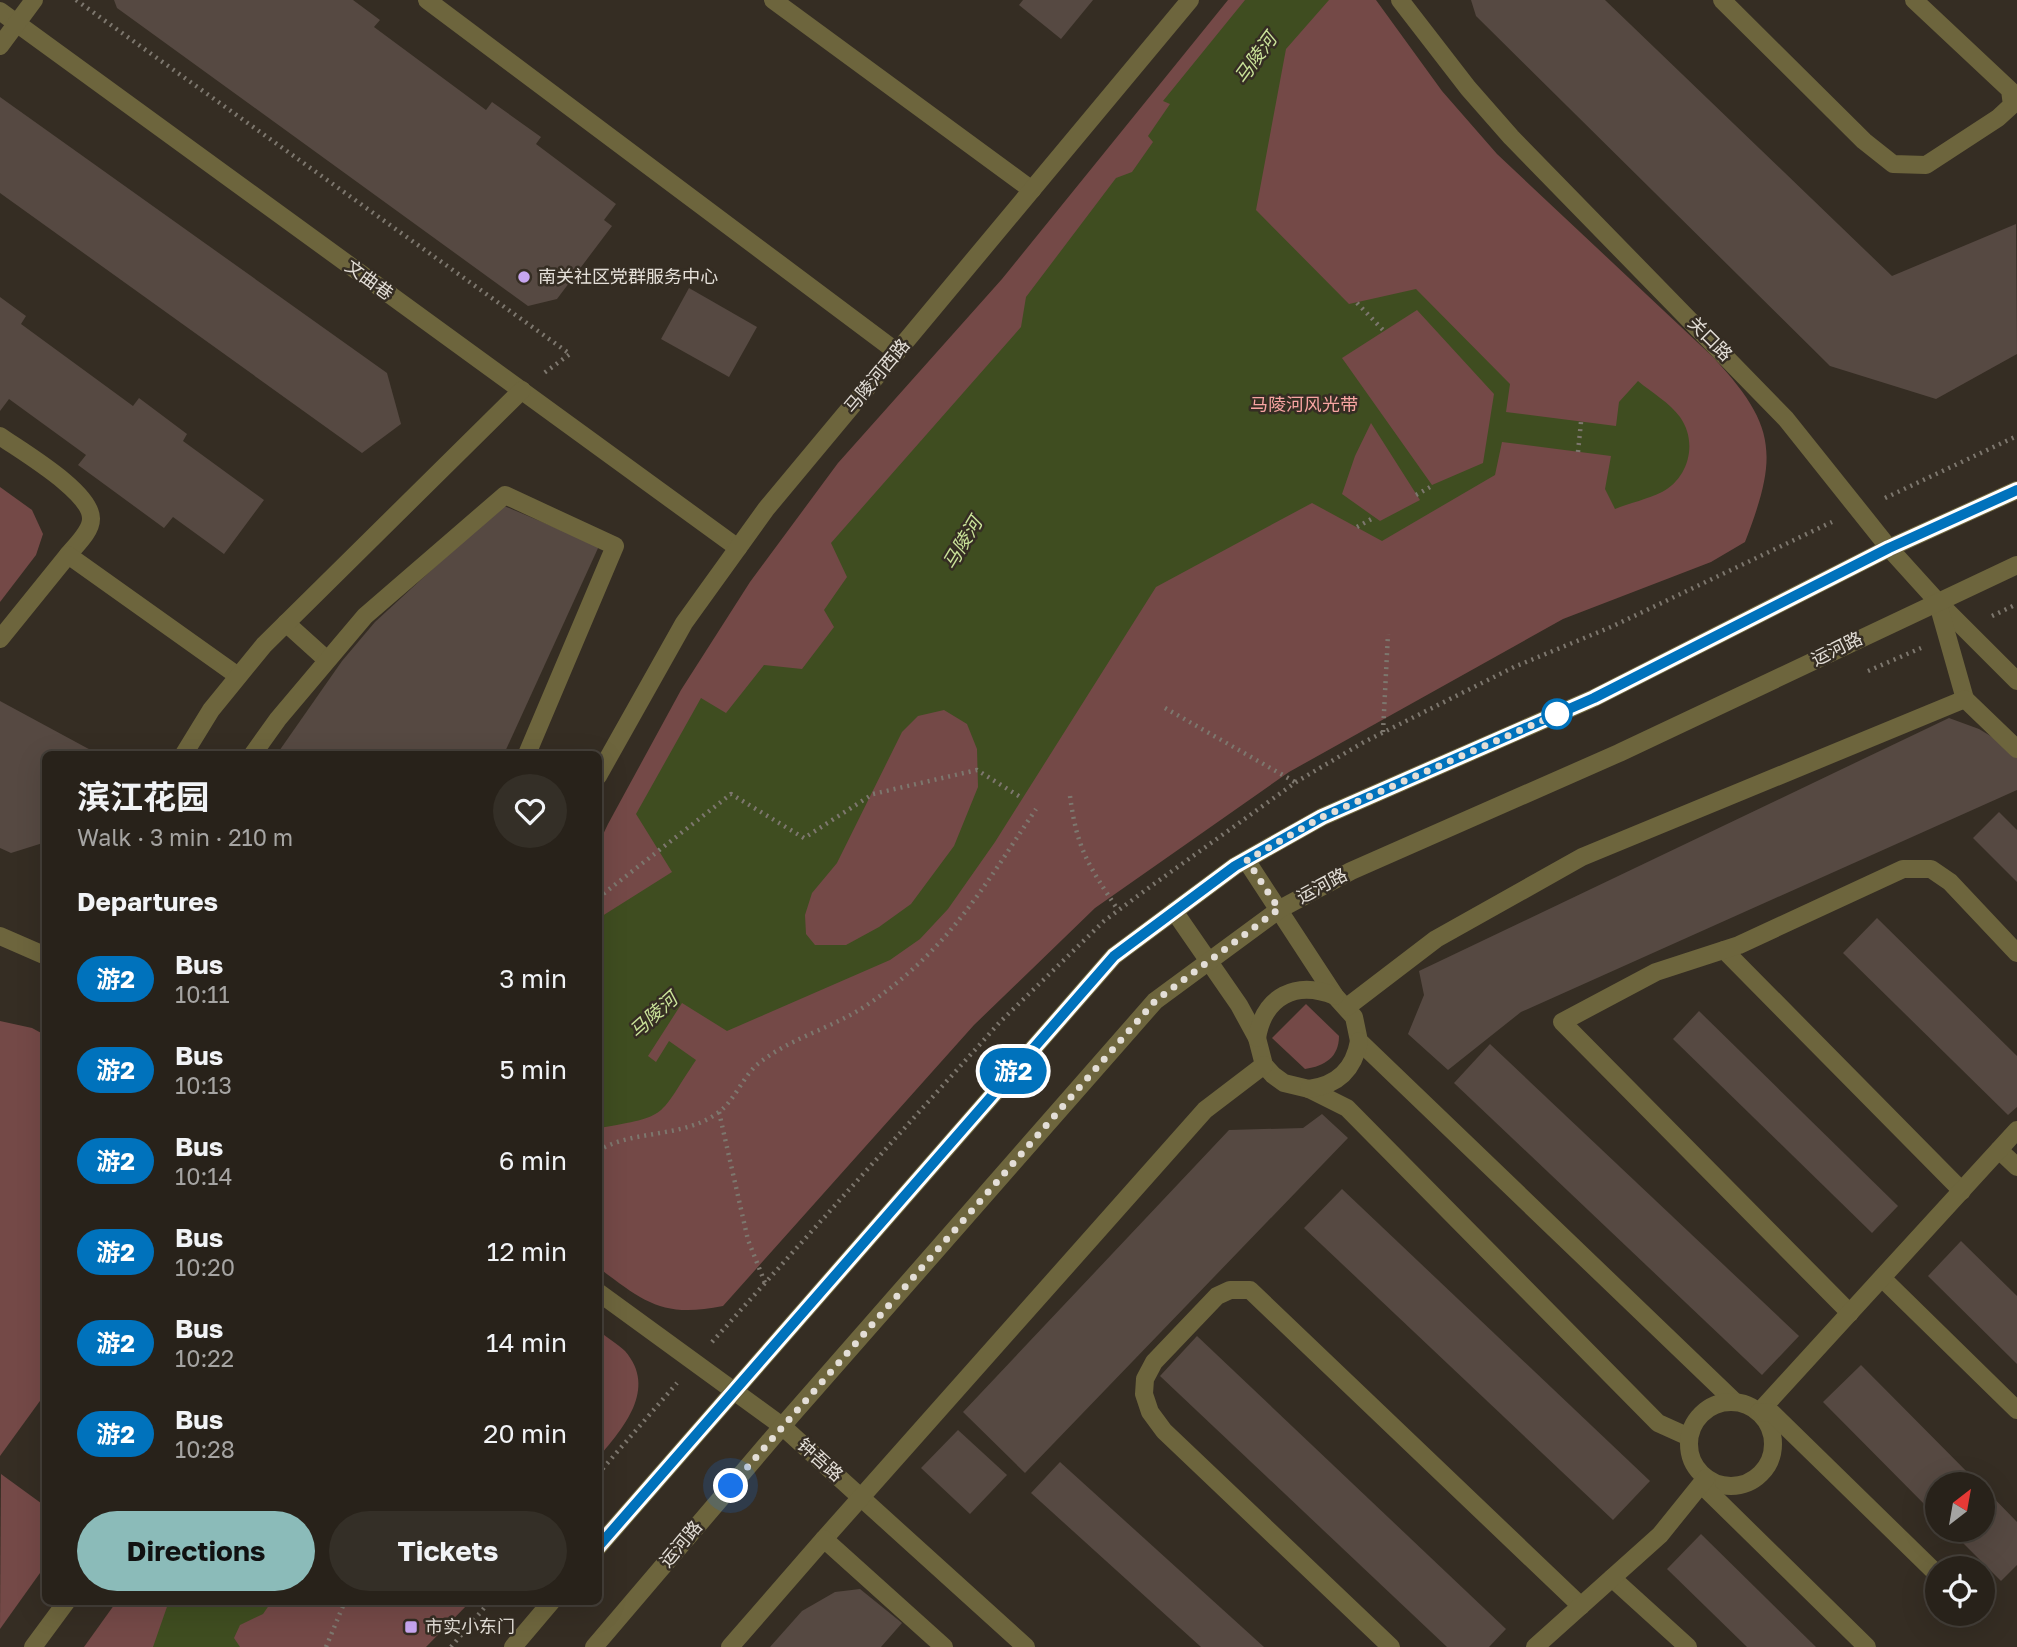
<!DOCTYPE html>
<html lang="en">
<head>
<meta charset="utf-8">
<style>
  body { margin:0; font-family:"Golos Text","Noto Sans SC",sans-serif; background:#342f27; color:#f1f3f6; height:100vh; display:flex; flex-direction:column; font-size:26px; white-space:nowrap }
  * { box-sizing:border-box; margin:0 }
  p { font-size:23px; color:#a5a4a2 }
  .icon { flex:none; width:38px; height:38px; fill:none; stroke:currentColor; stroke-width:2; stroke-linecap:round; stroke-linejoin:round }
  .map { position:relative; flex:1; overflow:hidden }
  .side { position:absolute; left:42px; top:751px; width:560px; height:854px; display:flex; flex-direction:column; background:#28221a; border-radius:10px; box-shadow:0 7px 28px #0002,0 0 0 2px #443f39 }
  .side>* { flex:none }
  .badge { padding:0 14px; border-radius:23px; font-size:24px; line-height:46px }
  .needle { width:46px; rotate:31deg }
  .controls { position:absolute; left:1925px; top:1472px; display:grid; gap:14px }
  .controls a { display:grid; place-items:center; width:70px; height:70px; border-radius:50%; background:#28221a; box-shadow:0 7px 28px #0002,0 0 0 2px #443f39; font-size:35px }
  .you { position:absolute; width:35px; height:35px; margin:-18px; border:5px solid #fff; border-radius:50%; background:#1a73e8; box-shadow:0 0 0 10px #1a73e833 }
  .map>.badge { position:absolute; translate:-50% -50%; box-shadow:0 0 0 4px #fff }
  h2 { padding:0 35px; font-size:26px; line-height:63px }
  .round { display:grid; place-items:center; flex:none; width:74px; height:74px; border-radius:37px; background:#342f27 }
  .headline { display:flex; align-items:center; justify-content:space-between; height:119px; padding:0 35px }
  h1 { font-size:33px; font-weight:700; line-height:52px }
  .button { display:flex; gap:14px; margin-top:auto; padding:14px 35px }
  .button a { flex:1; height:80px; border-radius:42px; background:#8bbbb9; color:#111; font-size:28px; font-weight:700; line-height:80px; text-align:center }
  .button a+a { background:#342f27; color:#f1f3f6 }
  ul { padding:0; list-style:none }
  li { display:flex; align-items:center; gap:21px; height:91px; padding:0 35px }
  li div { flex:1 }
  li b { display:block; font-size:26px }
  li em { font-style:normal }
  li .badge { min-width:77px; font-weight:700; text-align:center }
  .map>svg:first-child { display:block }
  .green { fill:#744947 }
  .water { fill:#3f4d20; fill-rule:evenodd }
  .building { fill:#564942 }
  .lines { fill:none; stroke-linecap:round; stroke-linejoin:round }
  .path { stroke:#7d776e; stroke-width:4.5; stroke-dasharray:2 5; stroke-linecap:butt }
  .minor { stroke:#6d653d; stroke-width:18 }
  .line-casing { stroke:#fff; stroke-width:16 }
  .line { stroke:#0072bc; stroke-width:10 }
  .walk { stroke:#e3ded7; stroke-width:7; stroke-dasharray:0 12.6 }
  .poi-dot { fill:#c7a6f0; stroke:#352d23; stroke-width:2.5 }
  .stop-dot { fill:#fff; stroke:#0072bc; stroke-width:3.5 }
  .labels { text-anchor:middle; stroke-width:5; stroke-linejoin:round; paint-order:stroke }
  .poi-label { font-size:18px; fill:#e3ded7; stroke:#352d23; text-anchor:start }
  .street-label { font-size:18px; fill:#e3ded7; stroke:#352d23 }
  .park-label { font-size:18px; fill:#f8a5a2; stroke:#352d23 }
  .water-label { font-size:19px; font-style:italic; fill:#cbe49a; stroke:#352d23 }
</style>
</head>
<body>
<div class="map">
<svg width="2017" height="1647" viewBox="0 0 2017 1647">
  <rect width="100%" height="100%" fill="#352d23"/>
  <g class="green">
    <path d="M 1228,0 L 1376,0 L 1442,91 L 1497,154 L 1713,357 C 1776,425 1779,454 1745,542 L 1711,562 L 1563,619 L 1289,772 L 1095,908 L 974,1025 L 723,1306 C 664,1318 645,1303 599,1268 L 598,845 L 608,824 L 681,690 L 750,582 L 838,463 L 1002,279 Z"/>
    <path d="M 0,487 L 32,510 L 43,534 L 36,555 L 0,602 Z"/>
    <path d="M 1306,1004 L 1339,1036 C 1339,1057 1325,1066 1305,1069 L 1272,1038 Z"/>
    <path d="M 0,1021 L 32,1028 L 45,1035 L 45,1394 L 0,1456 Z"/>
    <path d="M 599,1331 C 607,1338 618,1344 625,1351 C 658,1389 623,1428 599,1457 Z"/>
    <path d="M 1,1474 L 45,1506 L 45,1566 L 0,1629 Z"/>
    <path d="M 117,1601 L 471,1601 L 426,1647 L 84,1647 Z"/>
  </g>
  <g class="water">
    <path d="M 1245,0 L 1329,0 L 1286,49 L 1256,210 L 1349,304 L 1416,289 L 1510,384 L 1506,412 L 1616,426 L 1619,402 L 1638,381 C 1651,392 1670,403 1680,417 C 1698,442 1689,478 1662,492 C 1648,499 1630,503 1615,509 L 1605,489 L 1611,456 L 1502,442 L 1495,475 L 1382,541 L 1312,503 L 1156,587 L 995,842 L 948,909 L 920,939 L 890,960 L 727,1031 L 682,1003 L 648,1056 L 656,1062 L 669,1041 L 696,1060 C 657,1118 670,1116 599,1128 L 599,918 L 672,872 L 636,814 L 701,698 L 726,713 L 764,665 L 802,669 L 834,627 L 824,610 L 847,577 L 831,543 L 1021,327 L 1026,297 L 1116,178 L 1132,172 L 1153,142 L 1148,136 L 1170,104 L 1163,101 ZM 1417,310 L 1494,394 L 1483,463 L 1432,485 L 1342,358 ZM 1371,423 L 1420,500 L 1380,521 L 1342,494 L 1355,456 ZM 944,710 L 967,724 L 977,749 L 978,787 L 954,846 L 911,904 L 879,927 L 846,945 L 815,945 L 806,934 L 805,915 L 812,893 L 837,863 L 902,732 L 918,716 Z"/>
    <path d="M 169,1601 L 272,1601 L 263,1614 L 240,1625 L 234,1638 L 240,1647 L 153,1647 Z"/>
  </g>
  <g class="building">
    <path d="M 114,0 L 353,0 L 380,20 L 374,27 L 486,110 L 492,102 L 541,137 L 536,144 L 616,204 L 604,220 L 612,226 L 557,299 L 528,306 L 117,8 Z"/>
    <path d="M 1023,0 L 1093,0 L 1061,39 L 1019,5 Z"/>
    <path d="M 1471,0 L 1605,0 L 1892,276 L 2016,224 L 2017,354 L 1936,399 L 1830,366 L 1476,16 Z"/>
    <path d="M 0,97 L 387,373 L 401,424 L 362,453 L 0,193 Z"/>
    <path d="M 689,288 L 757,327 L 729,377 L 661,339 Z"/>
    <path d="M 0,297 L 26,316 L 21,324 L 133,406 L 139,398 L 187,434 L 183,441 L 264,500 L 224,554 L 173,517 L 164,528 L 78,465 L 86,455 L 9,399 L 0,411 Z"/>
    <path d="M 502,505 L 599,546 L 504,754 L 277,754 L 342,661 L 375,622 Z"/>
    <path d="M 0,701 L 98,754 L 46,754 L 46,842 L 11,853 L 0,848 Z"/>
    <path d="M 1949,718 L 1979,729 L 2017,752 L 2017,790 L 1521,1012 L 1448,1070 L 1408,1034 L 1424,995 L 1419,971 Z"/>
    <path d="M 1999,812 L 2017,830 L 2017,882 L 1973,838 Z"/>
    <path d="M 1877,918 L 2017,1056 L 2017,1107 L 2008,1115 L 1843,953 Z"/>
    <path d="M 1699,1011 L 1898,1206 L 1872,1233 L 1673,1039 Z"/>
    <path d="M 1490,1044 L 1799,1336 L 1762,1375 L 1454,1083 Z"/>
    <path d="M 1322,1114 L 1348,1138 L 1025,1473 L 963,1412 L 1229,1130 L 1303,1128 Z"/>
    <path d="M 1342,1189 L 1650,1481 L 1613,1520 L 1304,1228 Z"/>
    <path d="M 1961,1241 L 2017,1296 L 2017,1364 L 1928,1276 Z"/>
    <path d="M 1197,1336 L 1506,1629 L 1489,1647 L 1447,1647 L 1160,1376 Z"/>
    <path d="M 1861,1365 L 1979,1484 L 1937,1484 L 1937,1517 L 1823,1402 Z"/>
    <path d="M 958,1430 L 1007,1475 L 970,1514 L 921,1468 Z"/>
    <path d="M 1060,1462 L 1264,1647 L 1201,1647 L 1031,1493 Z"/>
    <path d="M 1983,1487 L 2017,1522 L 2017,1565 L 2001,1581 L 1950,1530 L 1983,1530 Z"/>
    <path d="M 1701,1534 L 1816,1647 L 1747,1647 L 1667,1569 Z"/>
    <path d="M 860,1589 L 902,1623 L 881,1647 L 770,1647 L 802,1611 L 835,1592 Z"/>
  </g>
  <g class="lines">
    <g class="path">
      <path d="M 76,0 L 570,354 L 544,373"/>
      <path d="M 1357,303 L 1384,331"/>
      <path d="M 1578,452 L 1581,422"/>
      <path d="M 1416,495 L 1432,486"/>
      <path d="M 1885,498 L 2017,436"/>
      <path d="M 1357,527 L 1375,517"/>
      <path d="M 1992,616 L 2017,604"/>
      <path d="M 1868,671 L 1921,648"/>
      <path d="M 1165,708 L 1295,782"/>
      <path d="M 1383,732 L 1388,634"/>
      <path d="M 1070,796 C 1077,850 1089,866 1118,910"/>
      <path d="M 598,898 L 731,794 L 804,838 L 873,794 L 977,770 L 1022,798"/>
      <path d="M 719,1112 L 748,1240 L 765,1283"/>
      <path d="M 598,1151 C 632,1129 683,1139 719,1112 C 735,1100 743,1076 759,1063 C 792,1037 833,1028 867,1005 C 948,950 983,888 1036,809"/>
      <path d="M 712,1342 L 1000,1022 L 1104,921 L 1147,889 L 1296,782 L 1364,742 L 1514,667 L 1611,627 L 1832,522"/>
      <path d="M 598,1474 L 677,1383"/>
      <path d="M 326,1647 L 345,1601"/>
      <path d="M 451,1647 L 490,1601"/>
    </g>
    <g class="minor">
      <path d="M 427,0 L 897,352"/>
      <path d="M 773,0 L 1032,190"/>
      <path d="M 1400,0 L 1468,88 L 1511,137 L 1786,419 L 1889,548 L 1937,601 L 2017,681"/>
      <path d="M 1722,0 L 1864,141 L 1893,164 L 1926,165 L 1998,118 L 2012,105 L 2010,90 L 1914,0"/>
      <path d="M 0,11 L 738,548"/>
      <path d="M 0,46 L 34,0"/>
      <path d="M 0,436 C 21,451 92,492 91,519 C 91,532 75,546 68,555"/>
      <path d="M 1938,604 L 1965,699"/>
      <path d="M 286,623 L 327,660"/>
      <path d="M 0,639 L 68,555 L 238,676"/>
      <path d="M 184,754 L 211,710 L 264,645 L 522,390"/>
      <path d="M 253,754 L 278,719 L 365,616 L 505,495 L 615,546 L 527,754"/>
      <path d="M 598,776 L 684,623 L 766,509 L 1190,0"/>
      <path d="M 1246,860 L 1335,996 L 1354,1017 L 1359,1041 L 1735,1402"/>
      <path d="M 1174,911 L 1239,1005 L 1257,1038 L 1264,1065 L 1273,1075 L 1284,1083 L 1309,1089 L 1347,1108 L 1658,1423 L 1689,1437"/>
      <path d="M 0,936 L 46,956"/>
      <path d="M 1724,950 L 1962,1191"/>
      <path d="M 1347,1007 L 1436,939 L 1582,857 L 1965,699 L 2017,749"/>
      <path d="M 1257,1038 C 1264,996 1296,980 1335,996"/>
      <path d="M 1309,1089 C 1338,1085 1354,1069 1359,1041"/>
      <path d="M 1999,1150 L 2017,1167"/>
      <path d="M 1882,1278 L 2017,1410"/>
      <path d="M 598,1292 L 782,1426 L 1026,1647"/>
      <path d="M 1850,1313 L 1562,1022 L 1656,972 L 1739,945 L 1903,869 L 1931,869 L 1950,882 L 2017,953"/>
      <circle cx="1731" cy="1444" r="42"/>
      <path d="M 1759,1412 L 2017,1130"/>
      <path d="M 1759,1412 L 1772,1413 L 1937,1574"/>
      <path d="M 1706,1478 L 1707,1490 L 1867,1647"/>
      <path d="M 824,1539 L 1205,1110 L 1264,1065"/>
      <path d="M 598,1547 L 1114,956 L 1235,866 L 1322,817 L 1594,698 L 1889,548 L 2017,490"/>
      <path d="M 1612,1578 L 1688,1647"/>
      <path d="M 33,1647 L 67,1601"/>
      <path d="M 513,1647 L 552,1601"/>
      <path d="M 594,1647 L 791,1416 L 1155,1001 L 1280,909 L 1351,871 L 1619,753 L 2017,565"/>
      <path d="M 730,1647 L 824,1539 L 944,1647"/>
      <path d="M 1391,1647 L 1164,1431 L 1150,1412 L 1144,1394 L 1145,1379 L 1154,1362 L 1217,1296 L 1230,1290 L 1250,1290 L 1581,1606"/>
      <path d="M 1535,1647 L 1660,1535 L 1706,1478"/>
    </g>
  </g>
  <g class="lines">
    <g class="line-casing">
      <path id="line" d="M 598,1547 L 1114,956 L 1235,866 L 1322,817 L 1594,698 L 1889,548 L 2017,490"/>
    </g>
    <use href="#line" class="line"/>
    <path class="walk" d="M 731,1486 L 1155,1001 L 1279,909 L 1247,860 L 1322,817 L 1569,709 L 1557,714"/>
  </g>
  <g class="poi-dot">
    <circle cx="524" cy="277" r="7"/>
    <rect x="404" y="1620" width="14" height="14" rx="3.5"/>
  </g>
  <circle class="stop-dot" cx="1557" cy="714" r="14"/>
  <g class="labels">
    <g class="poi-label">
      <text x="538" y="283">南关社区党群服务中心</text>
      <text x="425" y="1633">市实小东门</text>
    </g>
    <g class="street-label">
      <text transform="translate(369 280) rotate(36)" y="6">文曲巷</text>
      <text transform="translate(1710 339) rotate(45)" y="6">关口路</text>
      <text transform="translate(877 376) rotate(-50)" y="6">马陵河西路</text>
      <text transform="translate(1837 649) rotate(-26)" y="6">运河路</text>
      <text transform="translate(1322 886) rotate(-28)" y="6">运河路</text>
      <text transform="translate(820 1460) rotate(42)" y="6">钟吾路</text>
      <text transform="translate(681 1544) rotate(-50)" y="6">运河路</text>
    </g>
    <g class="park-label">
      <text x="1304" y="411">马陵河风光带</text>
    </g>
    <g class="water-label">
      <text transform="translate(1255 58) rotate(-54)" y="7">马陵河</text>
      <text transform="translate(962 543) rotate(-59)" y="7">马陵河</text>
      <text transform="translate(653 1015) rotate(-42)" y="7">马陵河</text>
    </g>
  </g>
</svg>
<div class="controls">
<a><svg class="needle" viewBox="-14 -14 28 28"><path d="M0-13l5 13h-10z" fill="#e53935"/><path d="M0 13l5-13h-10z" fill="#a5a4a2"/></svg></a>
<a><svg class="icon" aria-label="locate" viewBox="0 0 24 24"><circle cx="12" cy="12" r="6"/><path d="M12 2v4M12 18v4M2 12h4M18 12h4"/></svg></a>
</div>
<div class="you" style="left:731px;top:1486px"></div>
<b class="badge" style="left:1013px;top:1071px;background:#0072bc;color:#fff">游2</b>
<section class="side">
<div class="headline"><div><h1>滨江花园</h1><p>Walk · 3 min · 210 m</p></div><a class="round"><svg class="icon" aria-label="heart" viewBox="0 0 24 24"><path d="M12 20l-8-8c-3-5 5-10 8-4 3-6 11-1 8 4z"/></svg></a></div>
<h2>Departures</h2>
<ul>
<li><span class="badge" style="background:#0072bc;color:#fff">游2</span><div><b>Bus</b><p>10:11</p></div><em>3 min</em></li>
<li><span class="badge" style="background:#0072bc;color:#fff">游2</span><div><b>Bus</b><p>10:13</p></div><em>5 min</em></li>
<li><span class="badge" style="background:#0072bc;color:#fff">游2</span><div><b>Bus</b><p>10:14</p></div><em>6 min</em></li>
<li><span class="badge" style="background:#0072bc;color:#fff">游2</span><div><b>Bus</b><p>10:20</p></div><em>12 min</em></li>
<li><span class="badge" style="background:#0072bc;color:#fff">游2</span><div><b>Bus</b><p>10:22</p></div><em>14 min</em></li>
<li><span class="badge" style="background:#0072bc;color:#fff">游2</span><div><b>Bus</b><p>10:28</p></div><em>20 min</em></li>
</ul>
<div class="button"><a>Directions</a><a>Tickets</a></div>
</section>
</div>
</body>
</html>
